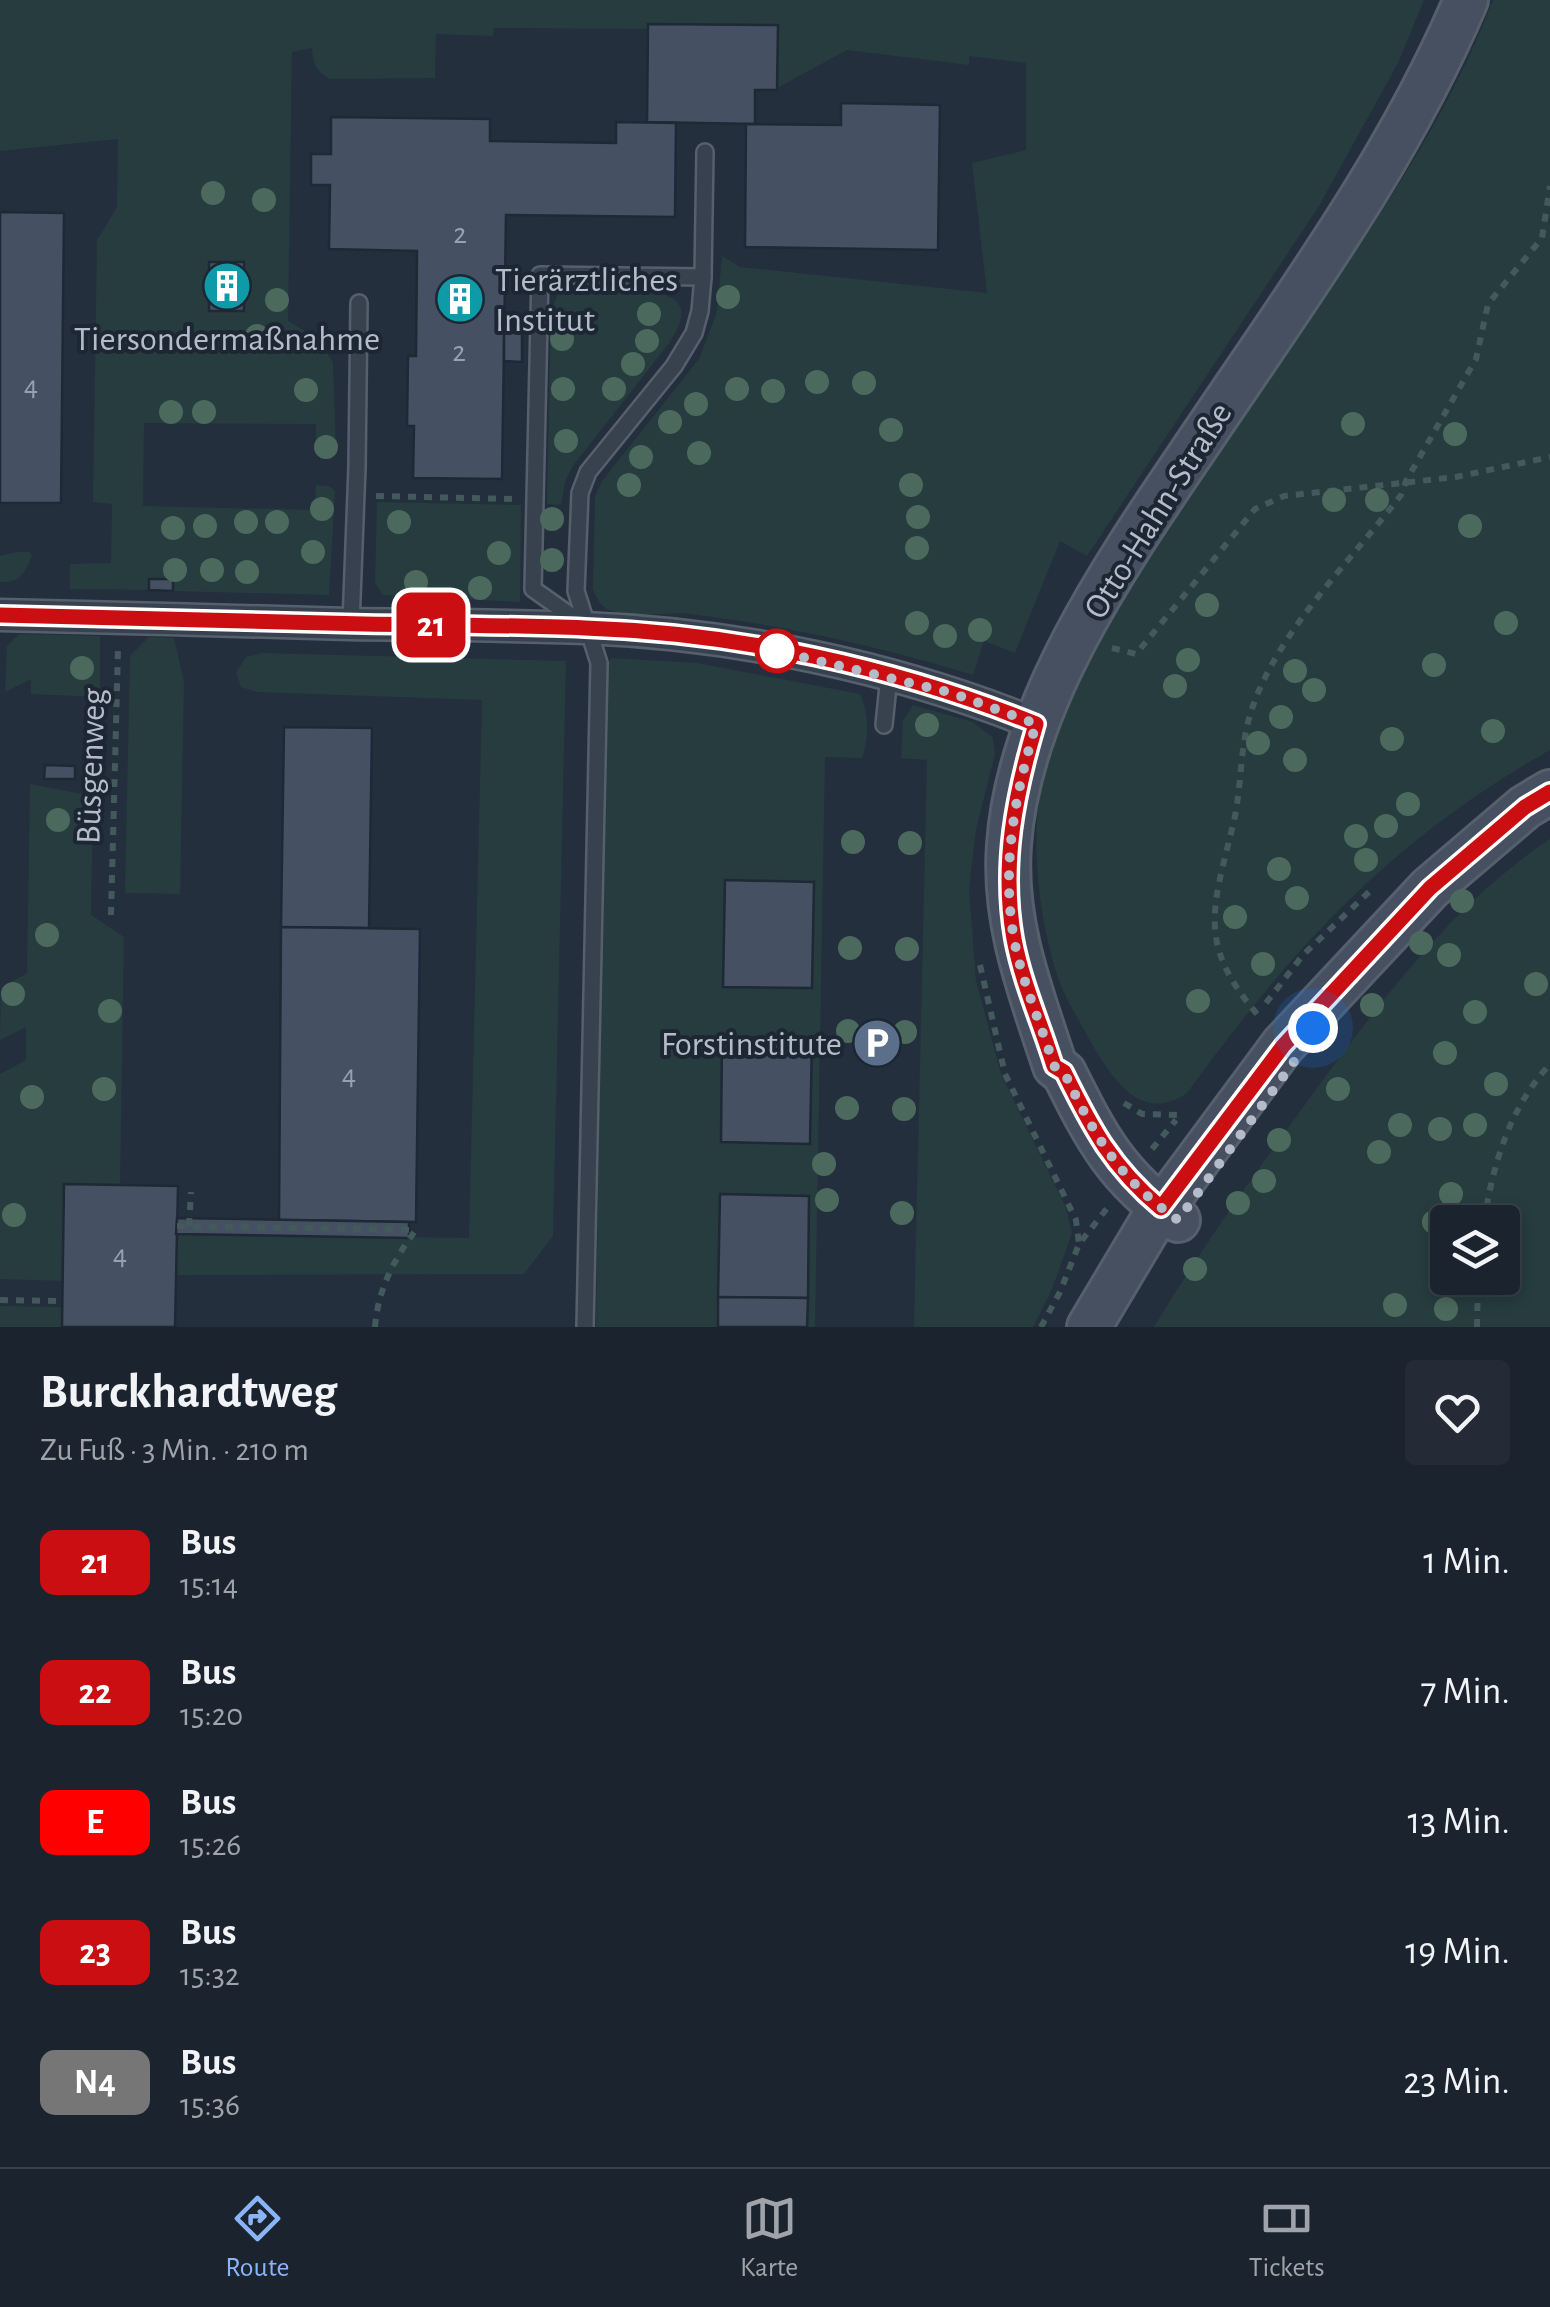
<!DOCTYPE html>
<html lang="de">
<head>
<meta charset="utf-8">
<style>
  body { margin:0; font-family:"Alegreya Sans",sans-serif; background:#242b36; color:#f1f3f6; height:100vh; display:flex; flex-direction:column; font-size:38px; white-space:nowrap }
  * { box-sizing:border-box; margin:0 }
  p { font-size:32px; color:#a0a4aa }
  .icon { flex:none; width:55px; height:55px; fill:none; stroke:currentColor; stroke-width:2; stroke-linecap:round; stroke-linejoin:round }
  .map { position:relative; height:1327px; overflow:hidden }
  .details { display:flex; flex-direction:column; background:#1b232e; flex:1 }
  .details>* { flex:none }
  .badge { padding:0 20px; border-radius:15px; font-size:35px; line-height:65px }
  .tools { position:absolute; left:1430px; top:1205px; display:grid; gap:20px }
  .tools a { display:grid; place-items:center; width:90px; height:90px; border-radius:10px; background:#1b232e; box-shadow:0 5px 15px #0003,0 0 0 2px #39404a; font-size:50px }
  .you { position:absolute; width:50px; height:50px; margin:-25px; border:8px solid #fff; border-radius:50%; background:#1a73e8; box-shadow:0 0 0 15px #1a73e833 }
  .map>.badge { position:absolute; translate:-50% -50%; box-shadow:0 0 0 5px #fff }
  .round { display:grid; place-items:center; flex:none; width:105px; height:105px; border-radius:10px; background:#242b36 }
  .head { display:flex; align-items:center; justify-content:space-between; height:170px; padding:0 40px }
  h1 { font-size:48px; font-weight:600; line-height:75px }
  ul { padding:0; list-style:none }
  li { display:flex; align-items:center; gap:30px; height:130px; padding:0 40px }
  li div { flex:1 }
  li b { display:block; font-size:38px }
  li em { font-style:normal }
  li .badge { min-width:110px; font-weight:700; text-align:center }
  .tab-bar { display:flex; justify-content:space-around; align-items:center; height:140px; border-top:2px solid #39404a; background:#1b232e; font-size:28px; color:#a0a4aa }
  .tab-bar a { display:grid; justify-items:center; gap:5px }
  .tab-bar .on { color:#8ab4f8 }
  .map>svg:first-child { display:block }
  .green { fill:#263c3f; fill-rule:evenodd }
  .building { fill:#455162; stroke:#1f2835; stroke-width:2.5 }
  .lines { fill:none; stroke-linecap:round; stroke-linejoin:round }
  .lane-casing { stroke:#565f6c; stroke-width:20 }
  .street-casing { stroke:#565f6c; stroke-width:35 }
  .secondary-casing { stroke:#565f6c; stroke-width:48 }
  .path { stroke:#44595c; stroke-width:6; stroke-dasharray:8 8; stroke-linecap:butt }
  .lane { stroke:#38414e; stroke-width:15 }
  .street { stroke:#38414e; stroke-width:30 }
  .secondary { stroke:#465061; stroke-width:42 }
  .tree { fill:#4b6a5d }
  .line-casing { stroke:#fff; stroke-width:22 }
  .line { stroke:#cb0e11; stroke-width:15 }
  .walk { stroke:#b4bcc9; stroke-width:10; stroke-dasharray:0 18 }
  .stop-dot { fill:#fff; stroke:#cb0e11; stroke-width:5 }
  .labels { text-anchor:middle; stroke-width:8; stroke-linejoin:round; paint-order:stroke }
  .number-label { font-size:30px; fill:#98a1af }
  .poi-label { font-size:35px; fill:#b4bcc9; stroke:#1d2633; text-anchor:start }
  .street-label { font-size:35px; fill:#b4bcc9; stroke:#1d2633 }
</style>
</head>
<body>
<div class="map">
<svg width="1550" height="1327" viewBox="0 0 1550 1327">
  <rect width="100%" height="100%" fill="#242f3e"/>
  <g class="green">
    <path d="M 0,0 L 1424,0 L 1398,63 L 1319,206 L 1087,556 L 1060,541 L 1015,653 L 984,641 L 973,675 C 881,647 784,625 689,614 C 665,612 635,618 612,611 C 601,608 597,599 593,589 L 595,496 L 602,481 L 699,359 L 717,312 L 722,256 L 740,267 L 987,293 L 972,163 L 1026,150 L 1026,63 L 969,56 L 969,65 L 847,50 L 777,88 L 777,25 L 649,24 L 648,29 L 494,28 L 493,36 L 436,34 L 435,78 L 330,79 C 316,71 313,64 312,48 L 292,52 L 288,321 L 317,338 L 333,362 L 336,450 L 331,455 L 316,455 L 316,424 L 144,423 L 143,506 L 315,510 L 316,485 L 329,486 L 335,491 L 329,595 L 173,591 L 172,579 L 150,579 L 149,590 L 70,589 L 70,564 L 111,563 L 112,504 L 93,502 L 97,240 L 117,207 L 118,139 L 0,151 Z"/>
    <path d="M 1493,0 L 1550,0 L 1550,750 C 1390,841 1294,946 1187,1093 C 1130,1133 1097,1050 1073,1010 C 1056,982 1049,948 1043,917 C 1036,875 1033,832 1041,789 C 1060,694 1117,606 1170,526 C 1221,449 1276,373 1327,295 C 1389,202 1453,105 1493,0 Z"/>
    <path d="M 559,292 C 580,292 601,292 622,292 C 659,292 703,292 670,342 L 572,467 L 565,482 L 561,505 L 547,504 L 551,310 Z"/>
    <path d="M 377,502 L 521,505 L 520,602 L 383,595 L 375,583 Z"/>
    <path d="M 16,552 L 30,552 L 32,556 C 24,574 21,583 0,582 L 0,556 Z"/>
    <path d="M 19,634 L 100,636 L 100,697 L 31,694 L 31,679 L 5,692 L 7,646 Z"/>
    <path d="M 149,637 L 174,638 L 184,682 L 180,894 L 125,893 L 130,656 Z"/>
    <path d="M 262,653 L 566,661 L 553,1236 L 524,1274 L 176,1275 L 176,1234 L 469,1238 L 482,700 L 257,692 L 241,687 L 236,672 L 246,657 Z"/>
    <path d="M 612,658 L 697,663 L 860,694 C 869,713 869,738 862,758 L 825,757 L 815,1327 L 596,1327 L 605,665 Z"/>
    <path d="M 913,705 L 973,722 L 993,738 L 995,754 L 976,829 L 969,889 L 976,981 L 1001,1074 L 1066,1208 L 1072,1233 L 1052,1289 L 1033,1327 L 914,1327 L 927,760 L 901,758 L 903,721 Z"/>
    <path d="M 30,784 L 93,796 L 91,915 L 124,937 L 120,1185 L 64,1184 L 63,1281 L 0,1279 L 0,1074 L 26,1060 L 26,1027 L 0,1040 L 1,988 L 27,973 Z"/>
    <path d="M 1550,839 L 1550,1327 L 1154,1327 C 1204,1244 1260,1166 1317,1088 C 1386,995 1453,904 1550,839 ZM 1502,1222 L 1502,1278 L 1448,1278 L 1448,1222 Z"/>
    <path d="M 0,1306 L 62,1307 L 62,1327 L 0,1327 Z"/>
  </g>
  <g class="building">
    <path d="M 648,24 L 778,25 L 777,90 L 755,90 L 755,124 L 647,122 Z"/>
    <path d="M 841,103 L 940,105 L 938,250 L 745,247 L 746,124 L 841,125 Z"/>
    <path d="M 331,117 L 490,119 L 490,141 L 616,143 L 616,122 L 676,123 L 675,217 L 506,215 L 502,479 L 413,478 L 414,426 L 407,426 L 408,356 L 416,356 L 417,251 L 329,249 L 330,185 L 311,185 L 311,154 L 331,154 Z"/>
    <path d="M 0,212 L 64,213 L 61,503 L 0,503 Z"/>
    <rect x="209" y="262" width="35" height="49"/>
    <path d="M 504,324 L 522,324 L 522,362 L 504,361 Z"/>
    <path d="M 149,579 L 173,579 L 173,591 L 149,590 Z"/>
    <path d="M 284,727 L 372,728 L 369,928 L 281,927 Z"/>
    <path d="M 45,765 L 75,766 L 75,779 L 44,779 Z"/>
    <path d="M 725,880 L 814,882 L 812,988 L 723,987 Z"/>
    <path d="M 281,927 L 420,929 L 416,1222 L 279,1220 Z"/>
    <path d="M 722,1037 L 812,1038 L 810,1144 L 721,1142 Z"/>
    <path d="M 64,1184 L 178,1186 L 175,1327 L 62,1327 Z"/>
    <path d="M 720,1194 L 809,1196 L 808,1298 L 718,1297 Z"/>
    <path d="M 177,1218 L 409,1222 L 409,1238 L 176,1234 Z"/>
    <path d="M 718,1297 L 808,1298 L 807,1327 L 718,1327 Z"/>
  </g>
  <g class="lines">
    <g class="lane-casing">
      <g id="lane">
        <path d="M 581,623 L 533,589 L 540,275 L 703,277"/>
        <path d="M 351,624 L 357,467 L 359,303"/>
        <path d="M 884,725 L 889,676"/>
        <path d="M 585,1327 L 599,663 L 576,591 L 580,493 L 588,472 L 674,366 L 694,333 L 700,311 L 703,277 L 705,152"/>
      </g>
    </g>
    <g class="street-casing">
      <path id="street" d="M 0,615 C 116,617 233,621 349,624 C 428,625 507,625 585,628 C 737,634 895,667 1036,724"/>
    </g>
    <g class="secondary-casing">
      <g id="secondary">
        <path d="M 1178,1220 C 1117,1178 1096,1137 1064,1073 L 1055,1066 C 1031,993 1003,923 1009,845 C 1019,694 1131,543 1213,421 C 1305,285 1402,151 1466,0"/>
        <path d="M 1089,1327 L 1151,1223 L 1283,1045 L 1430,888 L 1525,807 L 1550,792"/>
      </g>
    </g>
    <g class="path">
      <path d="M 376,496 L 514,499"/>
      <path d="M 1112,648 L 1136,654 L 1255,509 L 1284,496 L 1456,477 L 1550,457"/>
      <path d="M 111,915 L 118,649"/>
      <path d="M 980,965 L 1005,1074 L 1076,1220 L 1079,1244"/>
      <path d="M 1266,1003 L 1303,955 L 1369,892"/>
      <path d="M 1257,1014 C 1198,945 1212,910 1232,829 C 1242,792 1239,752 1250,715 C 1274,635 1350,562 1401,495 L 1406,481 L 1476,359 L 1488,304 L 1542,238 L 1550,186"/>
      <path d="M 1124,1103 L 1142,1114 L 1179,1115"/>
      <path d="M 1152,1149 L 1176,1120"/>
      <path d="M 1484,1222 C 1493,1164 1509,1109 1550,1064"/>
      <path d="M 177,1226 L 416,1230"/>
      <path d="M 189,1226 L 191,1192"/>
      <path d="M 0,1300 L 62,1301"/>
      <path d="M 375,1327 C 378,1290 393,1261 415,1231"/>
      <path d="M 1041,1327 L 1060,1292 L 1079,1244 L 1108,1207"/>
      <path d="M 1477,1327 L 1478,1278"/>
    </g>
    <use href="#lane" class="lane"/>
    <use href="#street" class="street"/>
    <use href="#secondary" class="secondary"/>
  </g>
  <g class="tree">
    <circle cx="213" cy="193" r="12"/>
    <circle cx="264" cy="200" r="12"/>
    <circle cx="728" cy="297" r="12"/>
    <circle cx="277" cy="300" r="12"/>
    <circle cx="649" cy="314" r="12"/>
    <circle cx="257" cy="336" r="12"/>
    <circle cx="562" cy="339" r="12"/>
    <circle cx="647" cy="341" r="12"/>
    <circle cx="633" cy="364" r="12"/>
    <circle cx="817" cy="382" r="12"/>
    <circle cx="864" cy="383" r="12"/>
    <circle cx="563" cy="389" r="12"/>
    <circle cx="614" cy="389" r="12"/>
    <circle cx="737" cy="389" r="12"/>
    <circle cx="306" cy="390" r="12"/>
    <circle cx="773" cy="391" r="12"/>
    <circle cx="696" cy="404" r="12"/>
    <circle cx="171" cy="412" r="12"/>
    <circle cx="204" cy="412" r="12"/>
    <circle cx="670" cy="422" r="12"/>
    <circle cx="1353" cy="424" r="12"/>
    <circle cx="891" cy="430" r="12"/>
    <circle cx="1455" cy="434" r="12"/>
    <circle cx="566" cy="441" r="12"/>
    <circle cx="326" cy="447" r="12"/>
    <circle cx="699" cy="453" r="12"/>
    <circle cx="641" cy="457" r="12"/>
    <circle cx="629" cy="485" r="12"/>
    <circle cx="911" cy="485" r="12"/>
    <circle cx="1334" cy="500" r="12"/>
    <circle cx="1377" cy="500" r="12"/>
    <circle cx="322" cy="509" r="12"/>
    <circle cx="918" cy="517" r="12"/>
    <circle cx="552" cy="519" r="12"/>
    <circle cx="246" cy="522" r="12"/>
    <circle cx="277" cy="522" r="12"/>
    <circle cx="399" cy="522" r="12"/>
    <circle cx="205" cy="526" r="12"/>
    <circle cx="1470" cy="526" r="12"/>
    <circle cx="173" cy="528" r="12"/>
    <circle cx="917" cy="548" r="12"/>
    <circle cx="313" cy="552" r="12"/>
    <circle cx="499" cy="553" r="12"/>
    <circle cx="552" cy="560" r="12"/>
    <circle cx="175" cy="570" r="12"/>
    <circle cx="212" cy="570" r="12"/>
    <circle cx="247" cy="572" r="12"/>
    <circle cx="416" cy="582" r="12"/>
    <circle cx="480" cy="588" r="12"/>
    <circle cx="1207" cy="605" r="12"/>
    <circle cx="917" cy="623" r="12"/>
    <circle cx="1506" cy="623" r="12"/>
    <circle cx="980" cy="630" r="12"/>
    <circle cx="945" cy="636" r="12"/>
    <circle cx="1188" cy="660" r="12"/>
    <circle cx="1434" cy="665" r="12"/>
    <circle cx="82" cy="668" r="12"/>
    <circle cx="1295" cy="671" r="12"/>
    <circle cx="1175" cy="686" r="12"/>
    <circle cx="1314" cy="690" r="12"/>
    <circle cx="1281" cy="717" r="12"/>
    <circle cx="927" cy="725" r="12"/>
    <circle cx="1493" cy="731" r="12"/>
    <circle cx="1392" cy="739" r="12"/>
    <circle cx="1258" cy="743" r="12"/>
    <circle cx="1295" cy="760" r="12"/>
    <circle cx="1408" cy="804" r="12"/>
    <circle cx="58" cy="820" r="12"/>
    <circle cx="1386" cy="826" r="12"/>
    <circle cx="1356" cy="836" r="12"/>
    <circle cx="853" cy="842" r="12"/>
    <circle cx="910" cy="843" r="12"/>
    <circle cx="1366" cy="860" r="12"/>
    <circle cx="1279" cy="869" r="12"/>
    <circle cx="1297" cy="898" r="12"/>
    <circle cx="1462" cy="901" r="12"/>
    <circle cx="1235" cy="917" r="12"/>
    <circle cx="47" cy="935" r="12"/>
    <circle cx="1421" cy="943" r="12"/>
    <circle cx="850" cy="948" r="12"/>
    <circle cx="907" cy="949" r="12"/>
    <circle cx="1449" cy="955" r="12"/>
    <circle cx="1263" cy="964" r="12"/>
    <circle cx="1536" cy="984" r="12"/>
    <circle cx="13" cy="994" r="12"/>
    <circle cx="1198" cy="1001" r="12"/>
    <circle cx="1372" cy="1005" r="12"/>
    <circle cx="110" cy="1011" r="12"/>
    <circle cx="1475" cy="1012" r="12"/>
    <circle cx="848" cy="1031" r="12"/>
    <circle cx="905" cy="1032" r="12"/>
    <circle cx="1445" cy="1053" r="12"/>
    <circle cx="1496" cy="1084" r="12"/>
    <circle cx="104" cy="1089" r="12"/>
    <circle cx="1338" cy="1089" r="12"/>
    <circle cx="32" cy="1097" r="12"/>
    <circle cx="847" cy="1108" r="12"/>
    <circle cx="904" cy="1109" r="12"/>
    <circle cx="1400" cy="1125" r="12"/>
    <circle cx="1475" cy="1125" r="12"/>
    <circle cx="1440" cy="1129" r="12"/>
    <circle cx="1279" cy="1140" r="12"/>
    <circle cx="1379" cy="1152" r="12"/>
    <circle cx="824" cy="1164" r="12"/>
    <circle cx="1264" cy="1181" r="12"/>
    <circle cx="1451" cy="1194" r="12"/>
    <circle cx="827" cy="1200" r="12"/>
    <circle cx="1238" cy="1203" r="12"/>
    <circle cx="902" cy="1213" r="12"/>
    <circle cx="14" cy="1215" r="12"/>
    <circle cx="1434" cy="1222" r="12"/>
    <circle cx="1195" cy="1269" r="12"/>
    <circle cx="1395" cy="1305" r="12"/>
    <circle cx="1446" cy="1309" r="12"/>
  </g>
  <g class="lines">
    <g class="line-casing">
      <path id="line" d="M 0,615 C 122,617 243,622 365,624 C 438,625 512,625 585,628 C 737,633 896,667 1036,724 C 1015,795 1001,865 1014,939 C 1022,982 1041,1024 1054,1066 L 1064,1072 C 1092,1129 1112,1167 1161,1208 L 1283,1046 L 1430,888 L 1525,807 L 1550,792"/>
    </g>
    <use href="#line" class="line"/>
    <path class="walk" d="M 777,651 L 773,650 L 952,693 L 1036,724 C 1015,795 1001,865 1014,939 C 1022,982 1041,1024 1054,1066 L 1064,1072 C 1096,1138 1118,1178 1178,1220 L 1296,1059 L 1313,1028"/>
  </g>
  <defs>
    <g id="building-disc" transform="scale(2.5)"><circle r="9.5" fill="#0f9aa8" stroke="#1d2633"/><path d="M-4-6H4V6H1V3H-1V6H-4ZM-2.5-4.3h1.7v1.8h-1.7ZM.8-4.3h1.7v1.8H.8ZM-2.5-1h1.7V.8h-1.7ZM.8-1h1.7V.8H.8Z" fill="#fff"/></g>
    <g id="parking-disc" transform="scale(2.5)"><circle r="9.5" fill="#5c6f8a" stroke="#1d2633"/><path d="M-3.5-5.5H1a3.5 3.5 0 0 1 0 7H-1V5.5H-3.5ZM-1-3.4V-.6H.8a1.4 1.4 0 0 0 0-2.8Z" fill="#fff"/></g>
  </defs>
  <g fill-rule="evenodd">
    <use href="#building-disc" x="227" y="286"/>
    <use href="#building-disc" x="460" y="299"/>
    <use href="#parking-disc" x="877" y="1043"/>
  </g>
  <circle class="stop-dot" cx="777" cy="651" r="20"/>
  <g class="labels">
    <g class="number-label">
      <text x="460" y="243">2</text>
      <text x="459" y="361">2</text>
      <text x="31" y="395">4</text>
      <text x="349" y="1084">4</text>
      <text x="120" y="1264">4</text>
    </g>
    <g class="poi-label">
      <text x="495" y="291">Tierärztliches<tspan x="495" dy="40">Institut</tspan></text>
      <text x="227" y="350" text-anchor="middle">Tiersondermaßnahme</text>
      <text x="842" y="1055" text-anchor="end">Forstinstitute</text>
    </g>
    <g class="street-label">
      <text transform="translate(1157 510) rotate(-58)" y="12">Otto-Hahn-Straße</text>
      <text transform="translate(90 766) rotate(-88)" y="12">Büsgenweg</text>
    </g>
  </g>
</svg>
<div class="tools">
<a><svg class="icon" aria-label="layers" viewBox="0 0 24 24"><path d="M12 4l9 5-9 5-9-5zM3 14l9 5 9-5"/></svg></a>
</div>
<div class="you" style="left:1313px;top:1028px"></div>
<b class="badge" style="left:431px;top:625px;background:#cb0e11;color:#fff">21</b>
</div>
<section class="details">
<div class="head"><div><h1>Burckhardtweg</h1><p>Zu Fuß · 3 Min. · 210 m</p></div><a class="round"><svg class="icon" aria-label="heart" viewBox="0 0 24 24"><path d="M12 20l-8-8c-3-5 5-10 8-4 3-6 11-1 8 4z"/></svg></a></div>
<ul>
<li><span class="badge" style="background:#cb0e11;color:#fff">21</span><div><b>Bus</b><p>15:14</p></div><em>1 Min.</em></li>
<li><span class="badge" style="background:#cb0e11;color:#fff">22</span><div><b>Bus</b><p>15:20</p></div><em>7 Min.</em></li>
<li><span class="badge" style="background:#f00;color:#fff">E</span><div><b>Bus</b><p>15:26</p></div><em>13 Min.</em></li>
<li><span class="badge" style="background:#cb0e11;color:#fff">23</span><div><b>Bus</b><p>15:32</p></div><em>19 Min.</em></li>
<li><span class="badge" style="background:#767676;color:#fff">N4</span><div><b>Bus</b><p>15:36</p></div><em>23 Min.</em></li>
</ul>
</section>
<nav class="tab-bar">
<a class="on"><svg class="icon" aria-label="directions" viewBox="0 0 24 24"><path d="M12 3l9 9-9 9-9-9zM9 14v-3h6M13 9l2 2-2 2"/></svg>Route</a>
<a><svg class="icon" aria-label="map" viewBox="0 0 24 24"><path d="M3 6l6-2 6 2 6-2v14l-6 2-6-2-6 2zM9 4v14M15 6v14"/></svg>Karte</a>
<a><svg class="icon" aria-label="tickets" viewBox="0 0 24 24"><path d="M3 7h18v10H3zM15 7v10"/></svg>Tickets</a>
</nav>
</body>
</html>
